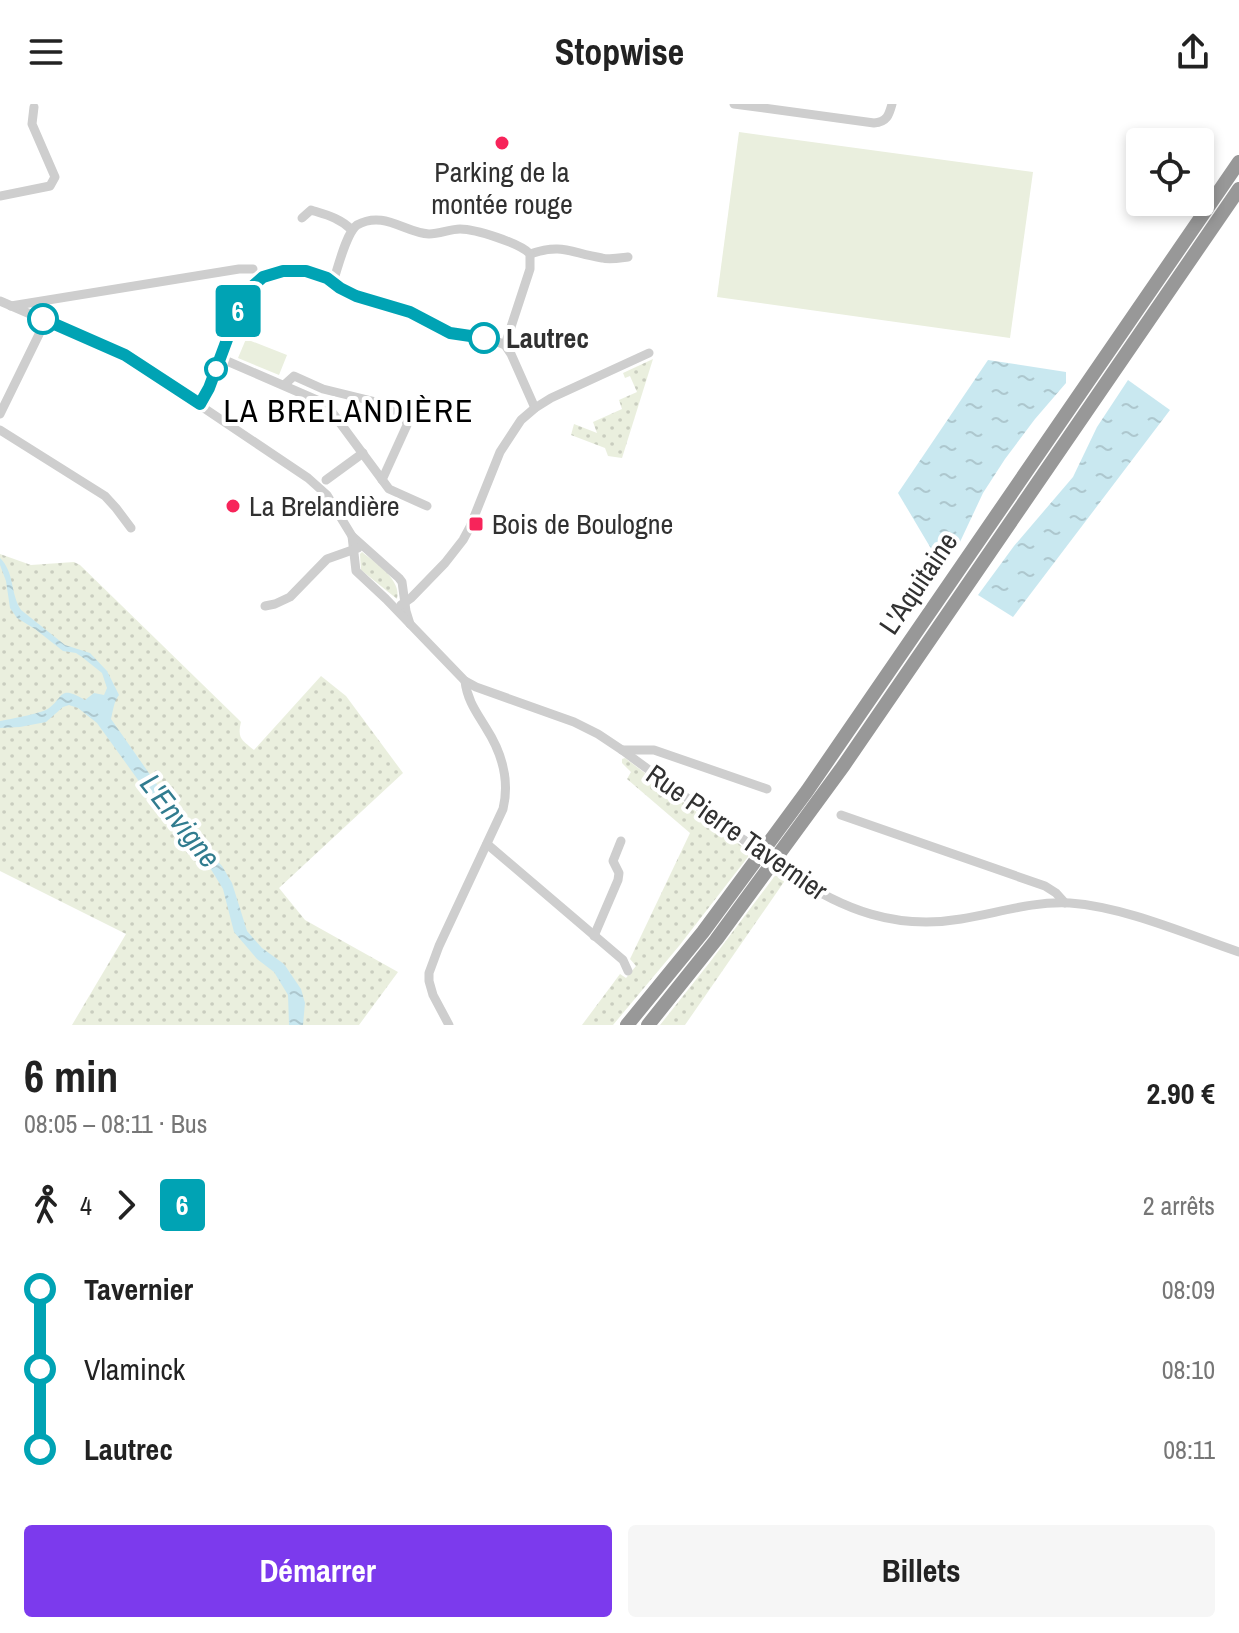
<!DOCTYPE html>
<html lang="fr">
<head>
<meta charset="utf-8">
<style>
  body { margin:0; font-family:"Archivo Narrow",sans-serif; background:#f6f6f6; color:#222; height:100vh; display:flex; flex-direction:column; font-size:30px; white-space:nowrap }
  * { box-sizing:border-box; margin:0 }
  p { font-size:26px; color:#767676 }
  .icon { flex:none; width:44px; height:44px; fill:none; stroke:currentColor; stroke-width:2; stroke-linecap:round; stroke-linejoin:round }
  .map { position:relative; height:921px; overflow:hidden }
  .details { display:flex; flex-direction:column; background:#fff; flex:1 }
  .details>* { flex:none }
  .badge { padding:0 16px; border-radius:6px; font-size:28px; line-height:52px }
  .tools { position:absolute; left:1126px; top:24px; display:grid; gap:16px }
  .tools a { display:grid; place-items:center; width:88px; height:88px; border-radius:8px; background:#fff; box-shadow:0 4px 12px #0003; font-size:40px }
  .map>.badge { position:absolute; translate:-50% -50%; box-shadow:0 0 0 4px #fff }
  .legs { display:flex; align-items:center; gap:12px; height:88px; padding:0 24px; font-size:26px }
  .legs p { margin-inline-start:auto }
  .summary { display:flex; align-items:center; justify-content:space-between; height:136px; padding:0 24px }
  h1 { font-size:44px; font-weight:700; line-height:60px }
  .button { display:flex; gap:16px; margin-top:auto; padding:16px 24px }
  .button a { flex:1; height:92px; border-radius:8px; background:#7c3aed; color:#fff; font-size:32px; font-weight:700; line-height:92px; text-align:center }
  .button a+a { background:#f6f6f6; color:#222 }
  ul { padding:0 24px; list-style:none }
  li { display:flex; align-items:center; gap:28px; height:80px; font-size:30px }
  li i { display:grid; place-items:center; width:12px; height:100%; margin:0 10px; background:currentColor }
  li i::after { content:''; width:20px; height:20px; margin:-10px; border:6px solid; border-radius:50%; background:#fff }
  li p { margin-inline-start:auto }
  li:first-child i { background:linear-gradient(#0000 50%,currentColor 0) }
  li:last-child i { background:linear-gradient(currentColor 50%,#0000 0) }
  header { display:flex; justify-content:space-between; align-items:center; height:104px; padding:0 24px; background:#fff; font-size:36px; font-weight:700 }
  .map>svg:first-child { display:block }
  .grass { fill:url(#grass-dots) }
  .pitch { fill:#eaefde }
  .water { fill:url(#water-ripples) }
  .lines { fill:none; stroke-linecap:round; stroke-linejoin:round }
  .minor { stroke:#cecece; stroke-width:9 }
  .highway { stroke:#989898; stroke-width:14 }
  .minor-bridge { stroke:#cecece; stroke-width:9 }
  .line-1-casing { stroke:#fff; stroke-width:18 }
  .line-1 { stroke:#00a3b4; stroke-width:12 }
  .poi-dot { fill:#f7245a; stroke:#fff; stroke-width:3 }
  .stop-1-dot { fill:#fff; stroke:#00a3b4; stroke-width:4 }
  .labels { text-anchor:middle; stroke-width:8; stroke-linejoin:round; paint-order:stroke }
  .poi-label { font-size:28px; fill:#313131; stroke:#fff; text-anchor:start }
  .stop-label { font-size:28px; font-weight:bold; fill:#313131; stroke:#fff; text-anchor:start }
  .street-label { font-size:28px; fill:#313131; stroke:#fff }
  .water-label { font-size:30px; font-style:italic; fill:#317c8f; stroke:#fff }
  .quarter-label { font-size:32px; letter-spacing:2px; fill:#000; stroke:#fff }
</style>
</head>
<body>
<header><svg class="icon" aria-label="menu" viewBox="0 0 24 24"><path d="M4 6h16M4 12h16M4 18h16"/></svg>Stopwise<svg class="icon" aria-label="share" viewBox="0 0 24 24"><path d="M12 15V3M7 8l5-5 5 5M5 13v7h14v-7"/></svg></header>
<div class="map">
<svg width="1239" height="921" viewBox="0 0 1239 921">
  <defs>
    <pattern id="grass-dots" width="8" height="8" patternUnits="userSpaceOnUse" patternTransform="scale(2)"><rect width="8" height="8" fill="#eaefde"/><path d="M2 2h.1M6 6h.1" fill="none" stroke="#c9cdbf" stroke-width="1.8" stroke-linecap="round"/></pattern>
    <pattern id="water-ripples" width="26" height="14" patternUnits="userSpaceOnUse" patternTransform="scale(2)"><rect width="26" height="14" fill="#c9e8f0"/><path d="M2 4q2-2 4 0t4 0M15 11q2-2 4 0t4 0" fill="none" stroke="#adc7ce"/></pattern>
  </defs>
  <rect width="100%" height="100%" fill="#fff"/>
  <g class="grass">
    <path d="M 653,255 L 622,354 L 608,352 L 605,344 L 571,331 L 574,320 L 597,329 L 593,318 L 622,305 L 619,296 L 637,288 L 630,272 L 625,274 L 623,269 Z"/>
    <path d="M 362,448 C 376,459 402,476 397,495 L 361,466 L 360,450 Z"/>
    <path d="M 0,450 L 31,461 L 74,458 L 80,461 L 237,614 L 241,618 C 237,635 242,636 254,646 L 321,572 L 346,592 L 403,669 L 279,784 L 305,816 L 398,868 L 359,921 L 72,921 L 126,830 L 0,767 Z"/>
    <path d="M 625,654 L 751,749 L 679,842 L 613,921 L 582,921 L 620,870 L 626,874 L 636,862 L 630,855 L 690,729 L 627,675 L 631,668 L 622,659 L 622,655 Z"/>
    <path d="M 777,769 L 786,775 L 685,921 L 660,921 L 710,858 Z"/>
  </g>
  <g class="pitch">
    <path d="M 739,28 L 1033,68 L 1010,234 L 717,193 Z"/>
    <path d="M 246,235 L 287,251 L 279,271 L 238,254 Z"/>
  </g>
  <g class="water">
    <path d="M 988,256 L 1066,268 L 1066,279 L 1035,315 L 1005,355 L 983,389 L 960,438 L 949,452 L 939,458 L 898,389 Z"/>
    <path d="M 1128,276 L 1170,306 L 1013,513 L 978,491 L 1014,442 L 1073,373 L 1097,323 Z"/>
    <path d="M 0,454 C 15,469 10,489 21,506 L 65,541 L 90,549 L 107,567 L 119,591 C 114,597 113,607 111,615 L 172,702 L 203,742 L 222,762 L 232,779 L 247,827 L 262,844 L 284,860 L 301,885 L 305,899 L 303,921 L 289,921 L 288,891 L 274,868 L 257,855 L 234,828 L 223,785 L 212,767 L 201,752 L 177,730 L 97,619 L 78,604 L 69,601 L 63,603 L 46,618 L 20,623 L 0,624 L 0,617 C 8,616 40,609 46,606 C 64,596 57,579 85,596 L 94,589 L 104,591 L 107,584 L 102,569 L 82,553 L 76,549 L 63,547 L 35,525 L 17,514 L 10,504 L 6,477 L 0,461 Z"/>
  </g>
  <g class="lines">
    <g class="minor">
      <path d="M 734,0 L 874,19 C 887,18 889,11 892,0"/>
      <path d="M 0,92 L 50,82 L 55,73 L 32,20 L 34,3"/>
      <path d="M 302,114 L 311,106 C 327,111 340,114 352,126"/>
      <path d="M 530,150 C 563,139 570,149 602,154 C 610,156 620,154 628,153"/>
      <path d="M 333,178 C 338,164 346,129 357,121 C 384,106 405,129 429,130 C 440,130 450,125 460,125 C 475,125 520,139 530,150 L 530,165 L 505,241"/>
      <path d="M 0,197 L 125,251 L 308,374 L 327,391 L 352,432 L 399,474 L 402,478 L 406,507 L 410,520"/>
      <path d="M 11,202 L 239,165 L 253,165"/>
      <path d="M 220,254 L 326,300 L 389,385 L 427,402"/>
      <path d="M 284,281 L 294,272 L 323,285 L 376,298 L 405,311 L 407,321 L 382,376"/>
      <path d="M 200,300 L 209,284 L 241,198 L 247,187 L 255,179 L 272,170 L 295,166 L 318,170 L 356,192 L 410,208 L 450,229 L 491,235 L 505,241 L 511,250 L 535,304"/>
      <path d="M 0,310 L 46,216"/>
      <path d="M 0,326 L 105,392 L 116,404 L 131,424"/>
      <path d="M 326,376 L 363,349"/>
      <path d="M 352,432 L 356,467 L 386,495 L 465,577 L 476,583 L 574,618 L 598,630 L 622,646 L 744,736"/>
      <path d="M 401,501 L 411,494 L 445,459 L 463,436 L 470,423 L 500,348 L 521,316 L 535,304 L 551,294 L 649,249"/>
      <path d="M 265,502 L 275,500 L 290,493 L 327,455 L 358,444"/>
      <path d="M 622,646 L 654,646 L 767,685"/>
      <path d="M 841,711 L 1045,782 L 1056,789 L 1065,799"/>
      <path d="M 487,740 L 623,856 L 628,867"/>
      <path d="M 790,770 C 843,806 896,826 961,815 C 998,809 1032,797 1070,799 C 1125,803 1186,830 1239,848"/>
      <path d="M 594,832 L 618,776 L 619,769 L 613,757 L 621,737"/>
      <path d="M 449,921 L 433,891 L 429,877 L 429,869 L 439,842 L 503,705 C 510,676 502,649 486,624 C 477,609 467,596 465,577"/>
    </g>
    <g class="highway">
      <path d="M 627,921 L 703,828 L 807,687 L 1239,58"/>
      <path d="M 648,921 L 716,836 L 844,661 L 1239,85"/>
    </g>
    <path class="minor-bridge" d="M 744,736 L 790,770"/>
  </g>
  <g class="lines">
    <g class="line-1-casing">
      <path id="line-1" d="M 43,215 L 125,251 L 200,300 L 209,284 L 241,198 L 247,187 L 263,173 L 283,167 L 306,167 L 327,174 L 340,184 L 356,192 L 410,208 L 450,229 L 484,234"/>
    </g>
    <use href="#line-1" class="line-1"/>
  </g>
  <g class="poi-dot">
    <circle cx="502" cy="39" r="8"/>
    <circle cx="233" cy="402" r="8"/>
    <rect x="468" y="412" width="16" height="16" rx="4"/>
  </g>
  <g class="stop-1-dot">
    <circle cx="43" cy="215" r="14"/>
    <circle cx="484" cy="234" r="14"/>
    <circle cx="216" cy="265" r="10"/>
  </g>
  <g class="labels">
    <g class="poi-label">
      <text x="502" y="78" text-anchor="middle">Parking de la<tspan x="502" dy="32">montée rouge</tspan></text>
      <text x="249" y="412">La Brelandière</text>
      <text x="492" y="430">Bois de Boulogne</text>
    </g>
    <g class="stop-label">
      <text x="506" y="244">Lautrec</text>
    </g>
    <g class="street-label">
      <text transform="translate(918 479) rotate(-56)" y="10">L'Aquitaine</text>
      <text transform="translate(737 728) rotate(35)" y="10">Rue Pierre Tavernier</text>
    </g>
    <g class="water-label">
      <text transform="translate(180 717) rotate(52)" y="10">L'Envigne</text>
    </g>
    <g class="quarter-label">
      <text x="349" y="318">LA BRELANDIÈRE</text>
    </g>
  </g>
</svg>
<div class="tools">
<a><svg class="icon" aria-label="locate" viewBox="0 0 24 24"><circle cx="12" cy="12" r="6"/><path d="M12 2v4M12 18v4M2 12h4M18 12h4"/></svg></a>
</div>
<b class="badge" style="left:238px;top:207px;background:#00a3b4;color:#fff">6</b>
</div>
<section class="details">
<div class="summary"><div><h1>6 min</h1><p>08:05 – 08:11 · Bus</p></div><b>2.90 €</b></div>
<div class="legs"><svg class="icon" aria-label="walk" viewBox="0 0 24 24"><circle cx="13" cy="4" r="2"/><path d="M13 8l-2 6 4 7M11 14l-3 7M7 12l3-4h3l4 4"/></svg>4<svg class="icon" aria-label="forward" viewBox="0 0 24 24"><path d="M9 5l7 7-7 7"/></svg><b class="badge" style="background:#00a3b4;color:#fff">6</b><p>2 arrêts</p></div>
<ul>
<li><i style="color:#00a3b4"></i><b>Tavernier</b><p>08:09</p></li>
<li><i style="color:#00a3b4"></i><span>Vlaminck</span><p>08:10</p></li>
<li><i style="color:#00a3b4"></i><b>Lautrec</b><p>08:11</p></li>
</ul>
<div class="button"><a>Démarrer</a><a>Billets</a></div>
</section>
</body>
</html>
